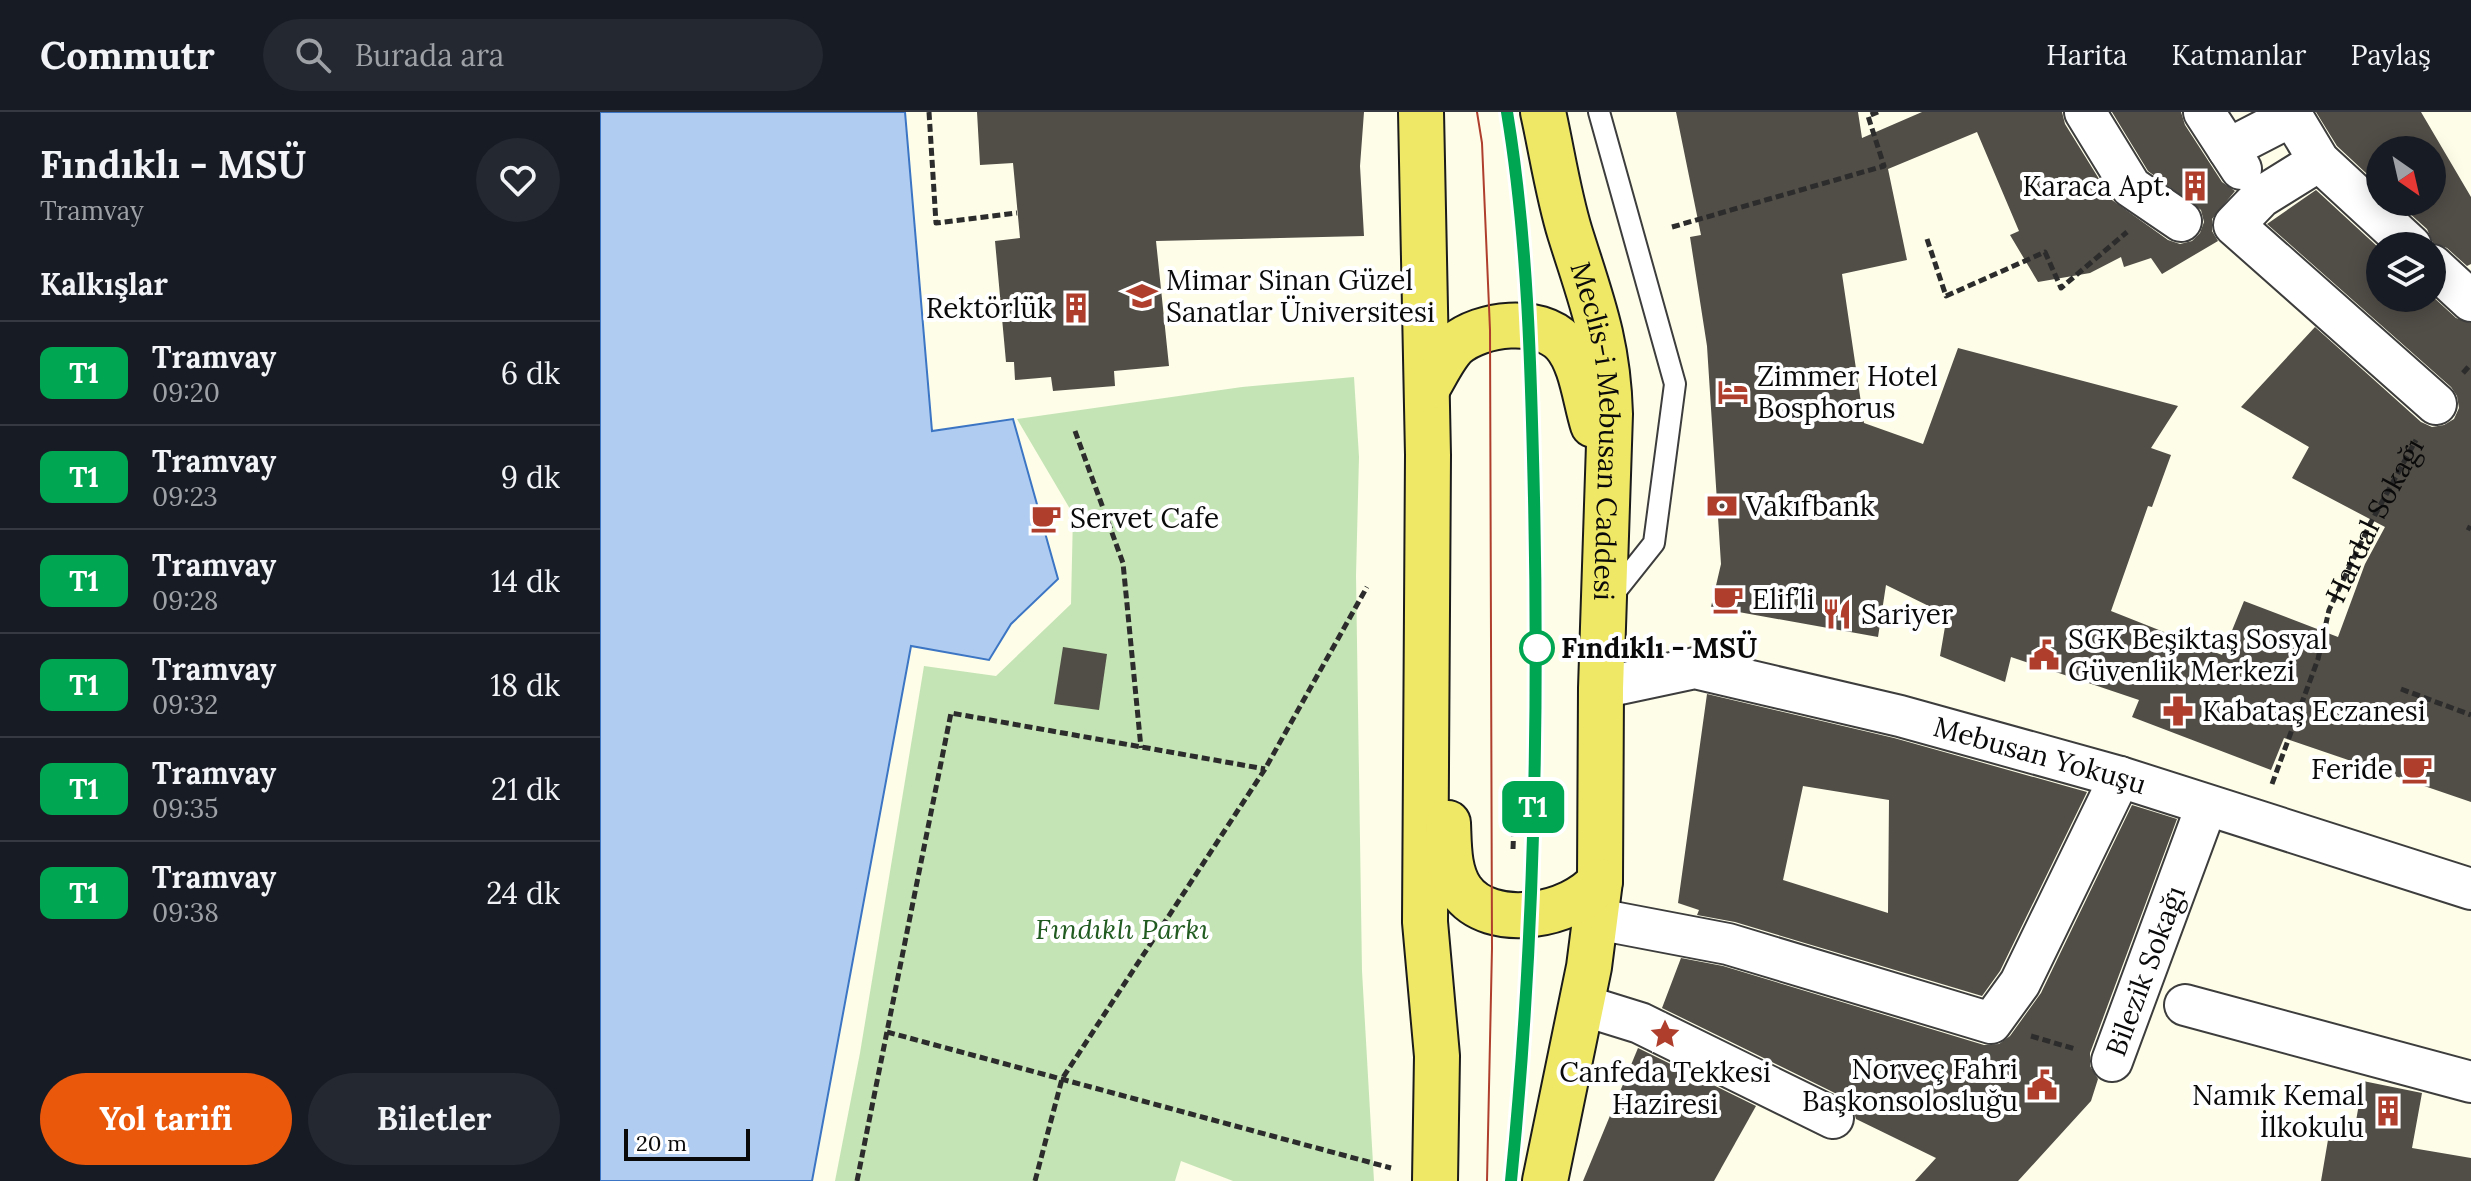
<!DOCTYPE html>
<html lang="tr">
<head>
<meta charset="utf-8">
<style>
  body { margin:0; font-family:Lora,serif; background:#242831; color:#f1f3f6; height:100vh; display:flex; flex-direction:column; font-size:30px; white-space:nowrap }
  * { box-sizing:border-box; margin:0 }
  p { font-size:26px; color:#9ea1a6 }
  .icon { flex:none; width:44px; height:44px; fill:none; stroke:currentColor; stroke-width:2; stroke-linecap:round; stroke-linejoin:round }
  .map { position:relative; flex:1; overflow:hidden }
  .panel { display:flex; flex-direction:column; background:#171b24; width:600px }
  .panel>* { flex:none }
  .badge { padding:0 16px; border-radius:12px; font-size:28px; line-height:52px }
  .needle { width:52px; rotate:146deg }
  .controls { position:absolute; left:1766px; top:24px; display:grid; gap:16px }
  .controls a { display:grid; place-items:center; width:80px; height:80px; border-radius:50%; background:#171b24; box-shadow:0 4px 20px #0003; font-size:40px }
  .scale { position:absolute; left:24px; bottom:20px; width:126px; box-sizing:border-box; padding-left:8px; border:4px solid #0a0a0a; border-top:0; font-size:22px; line-height:28px; white-space:nowrap; color:#0a0a0a; -webkit-text-stroke:6px #fff; paint-order:stroke }
  .map>.badge { position:absolute; translate:-50% -50%; box-shadow:0 0 0 4px #fff }
  h2 { padding:0 40px; font-size:30px; line-height:72px }
  .round { display:grid; place-items:center; flex:none; width:84px; height:84px; border-radius:42px; background:#242831 }
  .head { display:flex; align-items:center; justify-content:space-between; height:136px; padding:0 40px }
  h1 { font-size:38px; font-weight:700; line-height:60px }
  .primary-button { display:flex; gap:16px; margin-top:auto; padding:16px 40px }
  .primary-button a { flex:1; height:92px; border-radius:48px; background:#ea580c; color:#fff; font-size:32px; font-weight:700; line-height:92px; text-align:center }
  .primary-button a+a { background:#242831; color:#f1f3f6 }
  ul { padding:0; list-style:none }
  li { display:flex; align-items:center; gap:24px; height:104px; padding:0 40px; border-top:2px solid #363941 }
  li div { flex:1 }
  li b { display:block; font-size:30px }
  li em { font-style:normal }
  li .badge { min-width:88px; font-weight:700; text-align:center }
  header { display:flex; align-items:center; gap:48px; box-sizing:border-box; height:112px; padding:0 40px; background:#171b24; border-bottom:2px solid #363941 }
  header strong { font-size:38px }
  nav { display:flex; gap:44px; margin-inline-start:auto; font-size:28px }
  .search { width:560px; height:72px; background:#242831; display:flex; align-items:center; gap:20px; box-sizing:border-box; padding:0 28px; border-radius:44px; color:#9ea1a6; font-size:30px }
  main { display:flex; flex:1; min-height:0 }
  .map>svg:first-child { display:block }
  .green { fill:#c5e4b5 }
  .water { fill:#b0cdf1; stroke:#3c75c3; stroke-width:2 }
  .building { fill:#514d47; fill-rule:evenodd }
  .lines { fill:none; stroke-linecap:round; stroke-linejoin:round }
  .service-casing { stroke:#3d3d3d; stroke-width:24 }
  .minor-casing { stroke:#3d3d3d; stroke-width:44 }
  .primary-casing { stroke:#1b1b1b; stroke-width:48 }
  .path { stroke:#2c2c2c; stroke-width:5; stroke-dasharray:8 4; stroke-linecap:butt }
  .service { stroke:#fff; stroke-width:20 }
  .minor { stroke:#fff; stroke-width:40 }
  .primary { stroke:#efe766; stroke-width:44 }
  .tram { stroke:#af3e2d; stroke-width:2 }
  .line-casing { stroke:#fff; stroke-width:18 }
  .line { stroke:#00a651; stroke-width:12 }
  .stop-dot { fill:#fff; stroke:#00a651; stroke-width:4 }
  .labels { text-anchor:middle; stroke-width:8; stroke-linejoin:round; paint-order:stroke }
  .poi-label { font-size:28px; fill:#0a0a0a; stroke:#fff; text-anchor:start }
  .street-label { font-size:28px; fill:#0a0a0a; stroke:#fff }
  .stop-label { font-size:28px; font-weight:bold; fill:#0a0a0a; stroke:#fff; text-anchor:start }
  .park-label { font-size:28px; font-style:italic; fill:#215b20; stroke:#fff }
</style>
</head>
<body>
<header>
<strong>Commutr</strong>
<div class="search"><svg class="icon" aria-label="search" viewBox="0 0 24 24"><circle cx="10" cy="10" r="6"/><path d="M15 15l6 6"/></svg>Burada ara</div>
<nav><a>Harita</a><a>Katmanlar</a><a>Paylaş</a></nav>
</header>
<main>
<section class="panel">
<div class="head"><div><h1>Fındıklı - MSÜ</h1><p>Tramvay</p></div><a class="round"><svg class="icon" aria-label="heart" viewBox="0 0 24 24"><path d="M12 20l-8-8c-3-5 5-10 8-4 3-6 11-1 8 4z"/></svg></a></div>
<h2>Kalkışlar</h2>
<ul>
<li><span class="badge" style="background:#00a651;color:#fff">T1</span><div><b>Tramvay</b><p>09:20</p></div><em>6 dk</em></li>
<li><span class="badge" style="background:#00a651;color:#fff">T1</span><div><b>Tramvay</b><p>09:23</p></div><em>9 dk</em></li>
<li><span class="badge" style="background:#00a651;color:#fff">T1</span><div><b>Tramvay</b><p>09:28</p></div><em>14 dk</em></li>
<li><span class="badge" style="background:#00a651;color:#fff">T1</span><div><b>Tramvay</b><p>09:32</p></div><em>18 dk</em></li>
<li><span class="badge" style="background:#00a651;color:#fff">T1</span><div><b>Tramvay</b><p>09:35</p></div><em>21 dk</em></li>
<li><span class="badge" style="background:#00a651;color:#fff">T1</span><div><b>Tramvay</b><p>09:38</p></div><em>24 dk</em></li>
</ul>
<div class="primary-button"><a>Yol tarifi</a><a>Biletler</a></div>
</section>
<div class="map">
<svg width="1871" height="1069" viewBox="0 0 1871 1069">
  <rect width="100%" height="100%" fill="#fdfde8"/>
  <path class="green" d="M 754,265 L 759,345 L 756,464 L 762,859 L 774,1069 L 633,1069 L 581,1049 L 575,1069 L 235,1069 L 260,941 L 324,554 L 396,564 L 471,492 L 473,402 L 417,307 L 642,275 Z"/>
  <path class="water" d="M 0,0 L 305,0 L 332,319 L 413,307 L 458,467 L 411,512 L 389,548 L 311,534 L 212,1069 L 0,1069 Z"/>
  <g class="building">
    <path d="M 377,0 L 764,0 L 760,54 L 764,124 L 556,129 L 569,254 L 514,259 L 515,274 L 453,279 L 451,265 L 415,268 L 414,250 L 406,250 L 395,129 L 420,126 L 413,51 L 380,53 Z"/>
    <path d="M 1076,0 L 1258,0 L 1262,26 L 1322,0 L 1462,0 L 1465,12 L 1512,88 L 1568,128 L 1580,132 L 1592,129 L 1600,121 L 1604,110 L 1601,98 L 1548,59 L 1512,0 L 1581,0 L 1585,13 L 1622,70 L 1635,79 L 1612,107 L 1612,119 L 1618,129 L 1562,162 L 1551,146 L 1524,155 L 1521,145 L 1490,161 L 1438,170 L 1410,123 L 1419,119 L 1377,20 L 1288,57 L 1307,148 L 1242,162 L 1264,311 L 1323,332 L 1358,236 L 1578,294 L 1551,336 L 1571,343 L 1552,395 L 1548,394 L 1511,499 L 1622,543 L 1644,489 L 1738,525 L 1765,452 L 1785,415 L 1692,366 L 1709,335 L 1641,295 L 1715,215 L 1821,310 L 1832,315 L 1844,313 L 1854,307 L 1859,296 L 1857,284 L 1851,275 L 1667,112 L 1716,78 L 1780,137 L 1780,186 L 1832,184 L 1856,206 L 1871,211 L 1871,690 L 1684,626 L 1671,658 L 1532,605 L 1539,588 L 1411,545 L 1405,570 L 1340,544 L 1347,503 L 1286,473 L 1278,525 L 1111,495 L 1121,452 L 1107,234 L 1090,125 L 1101,123 Z"/>
    <path d="M 1716,0 L 1821,0 L 1871,85 L 1871,152 L 1867,154 L 1847,136 L 1833,131 L 1827,117 L 1797,90 L 1832,90 L 1832,38 L 1780,38 L 1780,74 L 1737,34 Z"/>
    <path d="M 463,535 L 507,542 L 499,598 L 454,592 Z"/>
    <path d="M 1107,582 L 1294,626 L 1487,680 L 1400,859 L 1382,884 L 1135,810 L 1097,803 L 1099,798 L 1078,791 ZM 1203,674 L 1289,688 L 1288,801 L 1183,768 Z"/>
    <path d="M 1532,693 L 1577,707 L 1490,941 L 1490,954 L 1498,967 L 1491,989 L 1418,1069 L 1315,1069 L 1336,1046 L 1256,1007 L 1252,994 L 1243,985 L 1062,896 L 1081,846 L 1123,854 L 1384,933 L 1399,932 L 1410,924 L 1441,881 Z"/>
    <path d="M 1038,936 L 1156,994 L 1114,1069 L 983,1069 Z"/>
    <path d="M 1763,969 L 1822,981 L 1812,1036 L 1871,1046 L 1871,1069 L 1721,1069 L 1729,1022 L 1753,1026 Z"/>
  </g>
  <g class="lines">
    <g class="service-casing">
      <path id="service" d="M 999,0 L 1075,272 L 1054,431 L 1011,485"/>
    </g>
    <g class="minor-casing">
      <g id="minor">
        <path d="M 1485,0 L 1531,75 L 1581,109"/>
        <path d="M 1604,0 L 1641,57"/>
        <path d="M 1628,37 L 1692,4 L 1719,49 L 1811,134"/>
        <path d="M 1719,49 L 1661,85 L 1634,113 L 1836,292"/>
        <path d="M 1832,153 L 1871,189"/>
        <path id="s2" d="M 1001,576 L 1095,556 L 1300,604 L 1520,665 L 1871,777"/>
        <path d="M 997,807 L 1128,832 L 1391,911 L 1420,871 L 1520,665"/>
        <path d="M 982,893 L 1040,911 L 1233,1006"/>
        <path d="M 1585,893 L 1871,970"/>
        <path id="s3" d="M 1512,949 L 1606,695"/>
      </g>
    </g>
    <g class="primary-casing">
      <g id="primary">
        <path d="M 821,0 L 828,343 L 825,810 L 837,944 L 835,1069"/>
        <path id="s4" d="M 943,0 C 952,40 958,82 970,121 C 991,188 1008,229 1010,302 L 1001,576 L 1000,769 L 989,855 L 945,1069"/>
        <path d="M 828,275 C 836,262 844,244 855,233 C 881,211 939,204 964,231 C 982,251 985,288 993,313"/>
        <path d="M 848,711 C 849,733 848,759 861,778 C 890,820 973,804 1000,769"/>
      </g>
    </g>
    <g class="path">
      <path d="M 329,0 L 336,111 L 417,101"/>
      <path d="M 1072,115 L 1284,54 L 1268,4 L 1278,0"/>
      <path d="M 1327,127 L 1346,184 L 1445,140 L 1461,176 L 1527,120"/>
      <path d="M 1863,261 L 1871,252"/>
      <path d="M 475,319 L 523,451 L 541,636"/>
      <path d="M 1867,415 L 1871,417"/>
      <path d="M 1801,577 L 1871,603"/>
      <path id="s1" d="M 1672,672 L 1718,547 L 1729,498 L 1770,412 L 1816,328"/>
      <path d="M 913,737 L 915,683"/>
      <path d="M 287,920 L 791,1056"/>
      <path d="M 1431,924 L 1475,937"/>
      <path d="M 257,1069 L 351,601 L 665,657"/>
      <path d="M 435,1069 L 462,967 L 665,657 L 767,475"/>
    </g>
    <use href="#service" class="service"/>
    <use href="#minor" class="minor"/>
    <use href="#primary" class="primary"/>
    <g class="tram">
      <path d="M 877,0 L 882,31 L 890,218 L 892,836 L 887,1069"/>
      <path d="M 907,0 C 929,127 931,258 934,386 C 939,614 933,842 911,1069"/>
    </g>
  </g>
  <g class="lines">
    <g class="line-casing">
      <path id="line" d="M 907,0 C 928,127 931,257 934,386 C 939,614 934,842 911,1069"/>
    </g>
    <use href="#line" class="line"/>
  </g>
  <defs>
    <g id="building-bare" transform="scale(2.4)"><path d="M-4-6H4V6H1V3H-1V6H-4ZM-2.5-4.3h1.7v1.8h-1.7ZM.8-4.3h1.7v1.8H.8ZM-2.5-1h1.7V.8h-1.7ZM.8-1h1.7V.8H.8Z" fill="#af3e2d" stroke="#fff" stroke-width="2.5" paint-order="stroke"/></g>
    <g id="university-bare" transform="scale(2.4)"><path d="M0-5L7-2L0 1L-7-2ZM-4 1L0 2.5L4 1V4Q0 6-4 4Z" fill="#af3e2d" stroke="#fff" stroke-width="2.5" paint-order="stroke"/></g>
    <g id="hotel-bare" transform="scale(2.4)"><path d="M-6-4.5h1.5V1H6V5H4.5V3h-9V5H-6ZM-4 0a1.8 1.8 0 1 1 3.6 0ZM.5 0V-2.5h3Q6-2.5 6 0Z" fill="#af3e2d" stroke="#fff" stroke-width="2.5" paint-order="stroke"/></g>
    <g id="bank-bare" transform="scale(2.4)"><path d="M-6-4H6V4H-6ZM0-2.3a2.3 2.3 0 1 0 0 4.6a2.3 2.3 0 1 0 0-4.6Z" fill="#af3e2d" stroke="#fff" stroke-width="2.5" paint-order="stroke"/></g>
    <g id="cafe-bare" transform="scale(2.4)"><path d="M-5.5-4.5H6V0H3Q3 3.5 0 3.5H-2.5Q-5.5 3.5-5.5 0ZM3-3.2v2h1.7v-2ZM-6 4.5H4V6H-6Z" fill="#af3e2d" stroke="#fff" stroke-width="2.5" paint-order="stroke"/></g>
    <g id="restaurant-bare" transform="scale(2.4)"><path d="M-5-6h1v4h1v-4h1v4h1v-4h1v5L-1.5 .5V6h-2V.5L-5-1ZM5-6V6H3V1.5H1.5Q1.5-4 5-6Z" fill="#af3e2d" stroke="#fff" stroke-width="2.5" paint-order="stroke"/></g>
    <g id="civic-bare" transform="scale(2.4)"><path d="M-.6-6.5H3V-4.5H.6V-3L4-1V1h2V6H-6V1h2V-1L-.6-3ZM-1.2 2.5V6h2.4V2.5Z" fill="#af3e2d" stroke="#fff" stroke-width="2.5" paint-order="stroke"/></g>
    <g id="pharmacy-bare" transform="scale(2.4)"><path d="M-2-6h4v4h4v4h-4v4h-4v-4h-4v-4h4Z" fill="#af3e2d" stroke="#fff" stroke-width="2.5" paint-order="stroke"/></g>
    <g id="sight-bare" transform="scale(2.4)"><path d="M0-6L1.8-2.2L6-1.7L2.9 1.2L3.7 5.4L0 3.3L-3.7 5.4L-2.9 1.2L-6-1.7L-1.8-2.2Z" fill="#af3e2d" stroke="#fff" stroke-width="2.5" paint-order="stroke"/></g>
  </defs>
  <g fill-rule="evenodd">
    <use href="#building-bare" x="1595" y="74"/>
    <use href="#university-bare" x="542" y="184"/>
    <use href="#building-bare" x="476" y="196"/>
    <use href="#hotel-bare" x="1133" y="280"/>
    <use href="#bank-bare" x="1122" y="394"/>
    <use href="#cafe-bare" x="446" y="406"/>
    <use href="#cafe-bare" x="1128" y="487"/>
    <use href="#restaurant-bare" x="1237" y="502"/>
    <use href="#civic-bare" x="1444" y="543"/>
    <use href="#pharmacy-bare" x="1578" y="599"/>
    <use href="#cafe-bare" x="1817" y="657"/>
    <use href="#sight-bare" x="1065" y="922"/>
    <use href="#civic-bare" x="1442" y="973"/>
    <use href="#building-bare" x="1788" y="999"/>
  </g>
  <circle class="stop-dot" cx="937" cy="536" r="16"/>
  <g class="labels">
    <g class="poi-label">
      <text x="1571" y="84" text-anchor="end">Karaca Apt.</text>
      <text x="566" y="178">Mimar Sinan Güzel<tspan x="566" dy="32">Sanatlar Üniversitesi</tspan></text>
      <text x="452" y="206" text-anchor="end">Rektörlük</text>
      <text x="1157" y="274">Zimmer Hotel<tspan x="1157" dy="32">Bosphorus</tspan></text>
      <text x="1146" y="404">Vakıfbank</text>
      <text x="470" y="416">Servet Cafe</text>
      <text x="1152" y="497">Elif’li</text>
      <text x="1261" y="512">Sariyer</text>
      <text x="1468" y="537">SGK Beşiktaş Sosyal<tspan x="1468" dy="32">Güvenlik Merkezi</tspan></text>
      <text x="1602" y="609">Kabataş Eczanesi</text>
      <text x="1793" y="667" text-anchor="end">Feride</text>
      <text x="1418" y="967" text-anchor="end">Norveç Fahri<tspan x="1418" dy="32">Başkonsolosluğu</tspan></text>
      <text x="1065" y="970" text-anchor="middle">Canfeda Tekkesi<tspan x="1065" dy="32">Haziresi</tspan></text>
      <text x="1764" y="993" text-anchor="end">Namık Kemal<tspan x="1764" dy="32">İlkokulu</tspan></text>
    </g>
    <g class="street-label">
      <text dy="10" stroke="none"><textPath href="#s4" startOffset="326">Meclis-i Mebusan Caddesi</textPath></text>
      <text dy="10" stroke="none"><textPath href="#s1" startOffset="284">Hardal Sokağı</textPath></text>
      <text dy="10" stroke="none"><textPath href="#s2" startOffset="452">Mebusan Yokuşu</textPath></text>
      <text dy="10" stroke="none"><textPath href="#s3" startOffset="96">Bilezik Sokağı</textPath></text>
    </g>
    <g class="stop-label">
      <text x="961" y="546">Fındıklı - MSÜ</text>
    </g>
    <g class="park-label">
      <text x="522" y="827">Fındıklı Parkı</text>
    </g>
  </g>
</svg>
<div class="controls">
<a><svg class="needle" viewBox="-14 -14 28 28"><path d="M0-13l5 13h-10z" fill="#e53935"/><path d="M0 13l5-13h-10z" fill="#9ea1a6"/></svg></a>
<a><svg class="icon" aria-label="layers" viewBox="0 0 24 24"><path d="M12 4l9 5-9 5-9-5zM3 14l9 5 9-5"/></svg></a>
</div>
<div class="scale">20 m</div>
<b class="badge" style="left:933px;top:695px;background:#00a651;color:#fff">T1</b>
</div>
</main>
</body>
</html>
